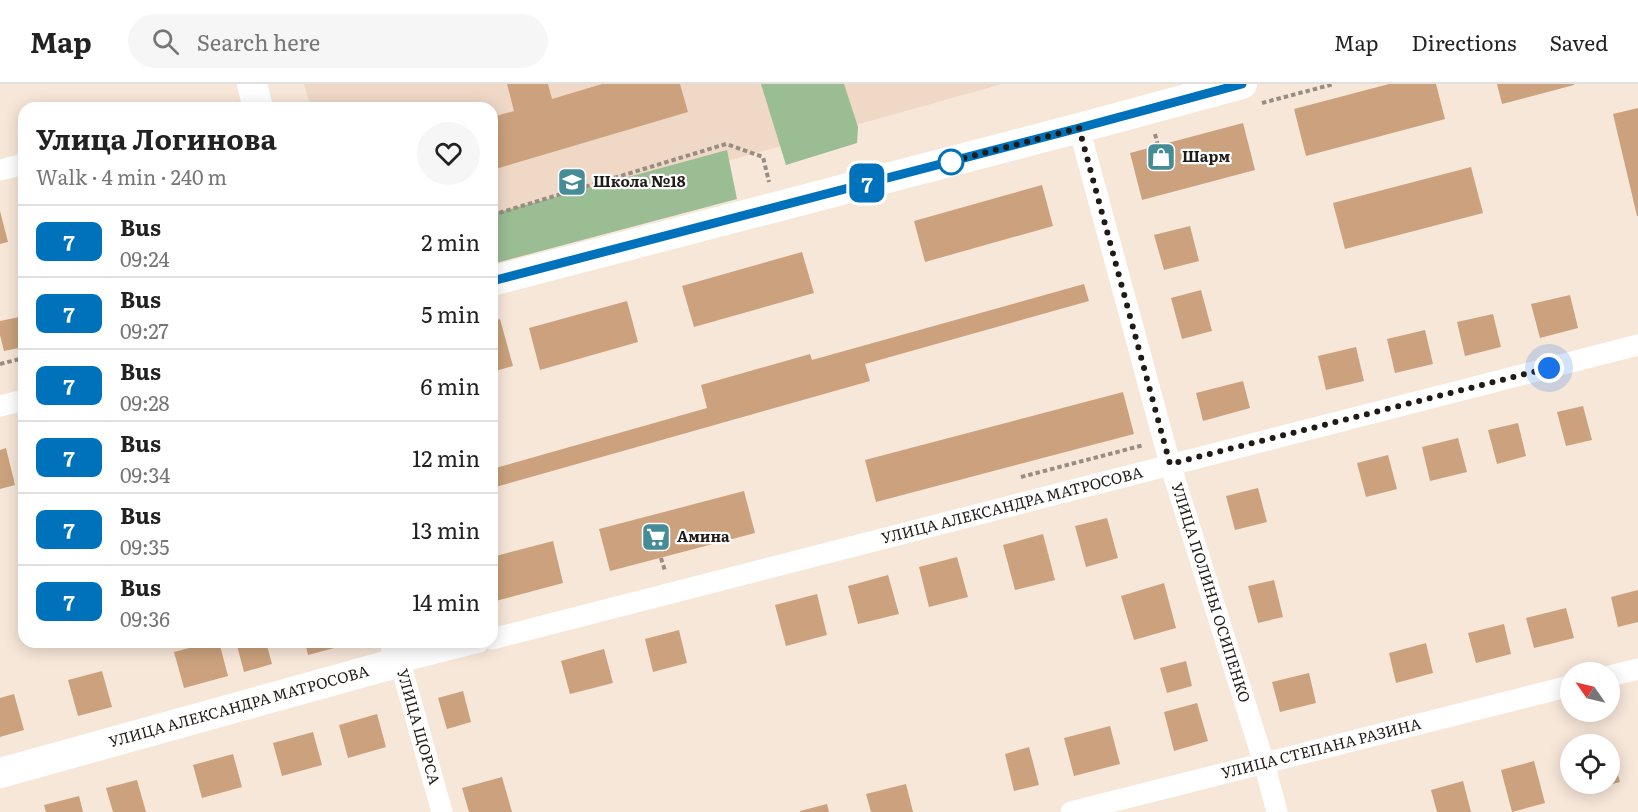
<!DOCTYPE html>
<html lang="en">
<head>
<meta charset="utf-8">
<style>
  body { margin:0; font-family:Literata,serif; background:#f6f6f6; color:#222; height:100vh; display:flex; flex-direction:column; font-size:22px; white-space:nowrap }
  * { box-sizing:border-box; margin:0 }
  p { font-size:20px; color:#767676 }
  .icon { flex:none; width:33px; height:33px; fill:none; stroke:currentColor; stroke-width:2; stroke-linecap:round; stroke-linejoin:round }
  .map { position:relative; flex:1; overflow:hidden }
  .details { position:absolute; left:18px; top:18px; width:480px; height:546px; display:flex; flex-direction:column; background:#fff; border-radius:18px; box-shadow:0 3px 15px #0003 }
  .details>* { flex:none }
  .badge { padding:0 12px; border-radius:9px; font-size:21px; line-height:39px }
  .needle { width:39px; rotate:304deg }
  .controls { position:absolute; left:1560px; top:578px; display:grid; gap:12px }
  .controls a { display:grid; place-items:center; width:60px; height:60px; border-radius:50%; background:#fff; box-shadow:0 3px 15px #0003; font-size:30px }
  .you { position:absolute; width:30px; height:30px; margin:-15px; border:4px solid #fff; border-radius:50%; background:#1a73e8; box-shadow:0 0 0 9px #1a73e833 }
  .map>.badge { position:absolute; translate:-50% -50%; box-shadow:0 0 0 3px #fff }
  .round { display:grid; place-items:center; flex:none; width:63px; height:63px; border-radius:32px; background:#f6f6f6 }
  .head { display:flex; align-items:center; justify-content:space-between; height:102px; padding:0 18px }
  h1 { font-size:28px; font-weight:700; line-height:45px }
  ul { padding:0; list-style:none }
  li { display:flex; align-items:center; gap:18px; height:72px; padding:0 18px; border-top:2px solid #e0e0e0 }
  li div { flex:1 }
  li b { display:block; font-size:22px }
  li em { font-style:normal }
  li .badge { min-width:66px; font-weight:700; text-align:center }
  header { display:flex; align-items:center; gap:36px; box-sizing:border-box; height:84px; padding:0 30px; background:#fff; border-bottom:2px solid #e0e0e0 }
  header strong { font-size:28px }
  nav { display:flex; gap:33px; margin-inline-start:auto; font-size:21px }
  .search { width:420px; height:54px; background:#f6f6f6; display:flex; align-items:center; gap:15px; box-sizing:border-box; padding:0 21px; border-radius:33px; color:#767676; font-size:22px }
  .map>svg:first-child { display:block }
  .built { fill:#efd8c6 }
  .forest { fill:#9abd94 }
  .building { fill:#cba27d }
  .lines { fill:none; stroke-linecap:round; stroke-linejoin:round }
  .path { stroke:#988d83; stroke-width:4; stroke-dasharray:4.5 3; stroke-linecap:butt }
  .street { stroke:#fff; stroke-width:21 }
  .secondary { stroke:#fff; stroke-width:30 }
  .line-casing { stroke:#fff; stroke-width:14 }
  .line { stroke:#0072bc; stroke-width:9 }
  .walk { stroke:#211b17; stroke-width:6; stroke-dasharray:0 10.8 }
  .stop-dot { fill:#fff; stroke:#0072bc; stroke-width:3 }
  .labels { text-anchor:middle; stroke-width:4.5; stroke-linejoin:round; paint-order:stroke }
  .poi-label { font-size:15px; font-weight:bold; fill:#211b17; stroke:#fff; text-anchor:start }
  .street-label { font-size:15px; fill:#211b17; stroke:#fff }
</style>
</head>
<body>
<header>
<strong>Map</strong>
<div class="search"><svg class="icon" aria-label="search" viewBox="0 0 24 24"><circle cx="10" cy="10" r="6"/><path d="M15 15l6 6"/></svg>Search here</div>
<nav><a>Map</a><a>Directions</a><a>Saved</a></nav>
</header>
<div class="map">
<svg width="1638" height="728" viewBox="0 0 1638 728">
  <rect width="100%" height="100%" fill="#f7e7d9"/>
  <path class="built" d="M 304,0 L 1002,0 L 492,143 L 492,24 L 311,24 Z"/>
  <g class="forest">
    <path d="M 761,0 L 844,0 L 858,43 L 857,59 L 786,81 Z"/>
    <path d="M 727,66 L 737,115 L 492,180 L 492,130 Z"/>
  </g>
  <g class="building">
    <path d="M 507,0 L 548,0 L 552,15 L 602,0 L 680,0 L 688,28 L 492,86 L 492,33 L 514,27 Z"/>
    <path d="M 1389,0 L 1436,0 L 1445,35 L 1306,72 L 1294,25 Z"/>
    <path d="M 1497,0 L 1574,0 L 1574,1 L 1502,20 Z"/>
    <path d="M 1638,24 L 1638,132 L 1637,132 L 1613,30 Z"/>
    <path d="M 1243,39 L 1255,86 L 1142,116 L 1130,69 Z"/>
    <path d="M 1471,83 L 1483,129 L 1345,165 L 1333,119 Z"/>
    <path d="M 1042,101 L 1053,142 L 925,178 L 914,137 Z"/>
    <path d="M 0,127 L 8,158 L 0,160 Z"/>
    <path d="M 1190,142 L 1199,177 L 1164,186 L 1154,151 Z"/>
    <path d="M 802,168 L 814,209 L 694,243 L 682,202 Z"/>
    <path d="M 1084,200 L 1089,217 L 865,280 L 870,297 L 492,404 L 492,385 L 707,324 L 701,301 L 810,270 L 812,276 Z"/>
    <path d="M 1201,206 L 1212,247 L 1182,255 L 1171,214 Z"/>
    <path d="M 1570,211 L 1578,244 L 1540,254 L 1531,220 Z"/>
    <path d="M 627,217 L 638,258 L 540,286 L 529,244 Z"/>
    <path d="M 1493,230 L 1501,263 L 1465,272 L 1457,238 Z"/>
    <path d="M 24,232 L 24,263 L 4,267 L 0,251 L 0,237 Z"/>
    <path d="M 500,235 L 513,282 L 492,288 L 492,238 Z"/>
    <path d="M 1425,246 L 1433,280 L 1395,289 L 1387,255 Z"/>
    <path d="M 1356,263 L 1364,297 L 1326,306 L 1318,272 Z"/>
    <path d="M 1243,297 L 1250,324 L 1203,337 L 1196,309 Z"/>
    <path d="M 1123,308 L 1134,350 L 876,418 L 865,376 Z"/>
    <path d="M 1583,322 L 1592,356 L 1566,362 L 1557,328 Z"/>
    <path d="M 1518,339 L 1526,372 L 1497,380 L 1488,346 Z"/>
    <path d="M 1458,354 L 1467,388 L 1430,397 L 1422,363 Z"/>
    <path d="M 6,364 L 15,401 L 0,405 L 0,366 Z"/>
    <path d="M 1388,371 L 1397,405 L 1366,413 L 1357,379 Z"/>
    <path d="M 1258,404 L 1267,438 L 1235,446 L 1226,412 Z"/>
    <path d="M 744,407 L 755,449 L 610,487 L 599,445 Z"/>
    <path d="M 1107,434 L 1118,474 L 1086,483 L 1075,442 Z"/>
    <path d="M 1043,450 L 1055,496 L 1015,506 L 1003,461 Z"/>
    <path d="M 553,457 L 563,499 L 492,518 L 492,473 Z"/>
    <path d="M 957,473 L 968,513 L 929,523 L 919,483 Z"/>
    <path d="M 888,491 L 899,530 L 858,540 L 848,502 Z"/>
    <path d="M 1274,496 L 1283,533 L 1258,539 L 1248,502 Z"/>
    <path d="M 1164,499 L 1176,544 L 1134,556 L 1121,512 Z"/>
    <path d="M 1638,506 L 1638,538 L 1618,543 L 1611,513 Z"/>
    <path d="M 817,510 L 827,551 L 786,562 L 775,521 Z"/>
    <path d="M 1566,524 L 1574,554 L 1534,564 L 1526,534 Z"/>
    <path d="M 1504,540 L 1511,570 L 1476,579 L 1468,549 Z"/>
    <path d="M 679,546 L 687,579 L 653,588 L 645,555 Z"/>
    <path d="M 212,558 L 219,558 L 228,592 L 184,604 L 174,568 Z"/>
    <path d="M 236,558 L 266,558 L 272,580 L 244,588 Z"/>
    <path d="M 305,558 L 353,558 L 353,559 L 308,571 Z"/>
    <path d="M 1426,559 L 1433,589 L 1396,599 L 1389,569 Z"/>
    <path d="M 604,565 L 613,599 L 570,610 L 561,577 Z"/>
    <path d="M 1186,577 L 1192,602 L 1167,609 L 1160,584 Z"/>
    <path d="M 102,587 L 112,623 L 78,632 L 68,596 Z"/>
    <path d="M 1309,589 L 1316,619 L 1280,628 L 1272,598 Z"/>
    <path d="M 463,607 L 471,638 L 447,645 L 438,614 Z"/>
    <path d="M 14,610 L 24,646 L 0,653 L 0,614 Z"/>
    <path d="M 1197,619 L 1208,657 L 1174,667 L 1164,628 Z"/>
    <path d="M 377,630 L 386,663 L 348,674 L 339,641 Z"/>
    <path d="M 1110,642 L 1120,680 L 1074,692 L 1064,654 Z"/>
    <path d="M 313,648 L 322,681 L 282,692 L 273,659 Z"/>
    <path d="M 1610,662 L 1620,698 L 1590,706 L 1588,699 L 1610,699 Z"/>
    <path d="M 1029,663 L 1039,701 L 1014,707 L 1005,670 Z"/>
    <path d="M 233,670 L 242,703 L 202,714 L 193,681 Z"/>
    <path d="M 1534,677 L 1545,719 L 1512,728 L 1501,686 Z"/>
    <path d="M 502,693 L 512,728 L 469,728 L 462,704 Z"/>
    <path d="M 137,696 L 146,728 L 113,728 L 106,704 Z"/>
    <path d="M 1463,697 L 1471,728 L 1437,728 L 1431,706 Z"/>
    <path d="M 906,700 L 913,728 L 871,728 L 866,710 Z"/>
    <path d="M 79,712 L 83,728 L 46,728 L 44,721 Z"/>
    <path d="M 827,720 L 829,728 L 800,728 L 800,727 Z"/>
  </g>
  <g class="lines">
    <g class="path">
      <path d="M 1262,19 L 1334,0"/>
      <path d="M 1155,50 L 1158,62"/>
      <path d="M 492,131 L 726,60 L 763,73 L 769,98"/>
      <path d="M 0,280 L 24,274"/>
      <path d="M 1021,393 L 1144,361"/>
      <path d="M 661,474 L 665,487"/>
    </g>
    <g class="street">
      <path id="s1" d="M 1079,44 L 1170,380 L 1264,679 L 1277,728"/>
      <path d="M 0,86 L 24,80"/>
      <path d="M 0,322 L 24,316"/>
      <path id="s2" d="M 492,555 L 1638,261"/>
      <path d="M 1610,592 L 1638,585"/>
      <path d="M 442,728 L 400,578 L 479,558"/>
      <path id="s3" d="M 1071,728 L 1570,602"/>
    </g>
    <g class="secondary">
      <path d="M 252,0 L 258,24"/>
      <path d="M 492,197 L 1079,44 L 1242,0"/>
      <path id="s4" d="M 0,689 L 400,578 L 395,558"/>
    </g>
  </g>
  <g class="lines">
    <g class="line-casing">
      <path id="line" d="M 492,197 L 1079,44 L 1242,0"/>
    </g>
    <use href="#line" class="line"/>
    <path class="walk" d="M 951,78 L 942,80 L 1079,44 L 1170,380 L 1549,284"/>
  </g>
  <defs>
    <g id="shop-square" transform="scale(1.5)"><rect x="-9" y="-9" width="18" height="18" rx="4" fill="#468c97" stroke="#fff"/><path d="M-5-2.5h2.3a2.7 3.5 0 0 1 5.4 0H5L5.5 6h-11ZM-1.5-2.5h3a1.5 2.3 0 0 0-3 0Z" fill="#fff"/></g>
    <g id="school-square" transform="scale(1.5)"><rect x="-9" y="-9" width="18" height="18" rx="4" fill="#468c97" stroke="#fff"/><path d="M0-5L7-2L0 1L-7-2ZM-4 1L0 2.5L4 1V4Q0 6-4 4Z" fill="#fff"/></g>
    <g id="supermarket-square" transform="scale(1.5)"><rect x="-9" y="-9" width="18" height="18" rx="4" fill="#468c97" stroke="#fff"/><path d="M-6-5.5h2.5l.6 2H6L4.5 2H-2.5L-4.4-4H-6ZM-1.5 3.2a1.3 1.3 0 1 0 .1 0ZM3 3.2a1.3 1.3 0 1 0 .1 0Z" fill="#fff"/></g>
  </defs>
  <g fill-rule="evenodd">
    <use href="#shop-square" x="1161" y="73"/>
    <use href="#school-square" x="572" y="98"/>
    <use href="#supermarket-square" x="656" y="453"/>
  </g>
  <circle class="stop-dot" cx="951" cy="78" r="12"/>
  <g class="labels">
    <g class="poi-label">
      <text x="1182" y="78">Шарм</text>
      <text x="593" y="103">Школа №18</text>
      <text x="677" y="458">Амина</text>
    </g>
    <g class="street-label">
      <text dy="5" stroke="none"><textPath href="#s2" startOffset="537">УЛИЦА АЛЕКСАНДРА МАТРОСОВА</textPath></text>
      <text dy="5" stroke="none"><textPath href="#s1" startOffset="483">УЛИЦА ПОЛИНЫ ОСИПЕНКО</textPath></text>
      <text dy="5" stroke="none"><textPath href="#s4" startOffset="248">УЛИЦА АЛЕКСАНДРА МАТРОСОВА</textPath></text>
      <text transform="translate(418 643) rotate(74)" y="5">УЛИЦА ЩОРСА</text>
      <text dy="5" stroke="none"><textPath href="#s3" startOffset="258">УЛИЦА СТЕПАНА РАЗИНА</textPath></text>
    </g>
  </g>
</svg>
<div class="controls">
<a><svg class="needle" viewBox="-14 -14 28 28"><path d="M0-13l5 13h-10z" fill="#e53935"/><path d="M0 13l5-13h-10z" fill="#767676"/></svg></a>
<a><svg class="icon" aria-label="locate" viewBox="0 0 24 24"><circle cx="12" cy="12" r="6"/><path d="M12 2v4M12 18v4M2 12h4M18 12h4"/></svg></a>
</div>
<div class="you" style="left:1549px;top:284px"></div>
<b class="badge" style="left:867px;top:99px;background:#0072bc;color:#fff">7</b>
<section class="details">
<div class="head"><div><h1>Улица Логинова</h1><p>Walk · 4 min · 240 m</p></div><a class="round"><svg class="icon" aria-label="heart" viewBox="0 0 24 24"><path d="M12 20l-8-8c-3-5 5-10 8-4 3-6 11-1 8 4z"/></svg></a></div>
<ul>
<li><span class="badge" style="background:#0072bc;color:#fff">7</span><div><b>Bus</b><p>09:24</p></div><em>2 min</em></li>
<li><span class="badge" style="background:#0072bc;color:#fff">7</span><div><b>Bus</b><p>09:27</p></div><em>5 min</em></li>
<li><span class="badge" style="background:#0072bc;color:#fff">7</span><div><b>Bus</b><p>09:28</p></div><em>6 min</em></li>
<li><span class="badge" style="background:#0072bc;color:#fff">7</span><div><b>Bus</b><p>09:34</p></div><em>12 min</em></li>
<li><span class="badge" style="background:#0072bc;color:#fff">7</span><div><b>Bus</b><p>09:35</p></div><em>13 min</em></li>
<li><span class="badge" style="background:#0072bc;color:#fff">7</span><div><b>Bus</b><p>09:36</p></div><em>14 min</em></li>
</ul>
</section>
</div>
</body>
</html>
